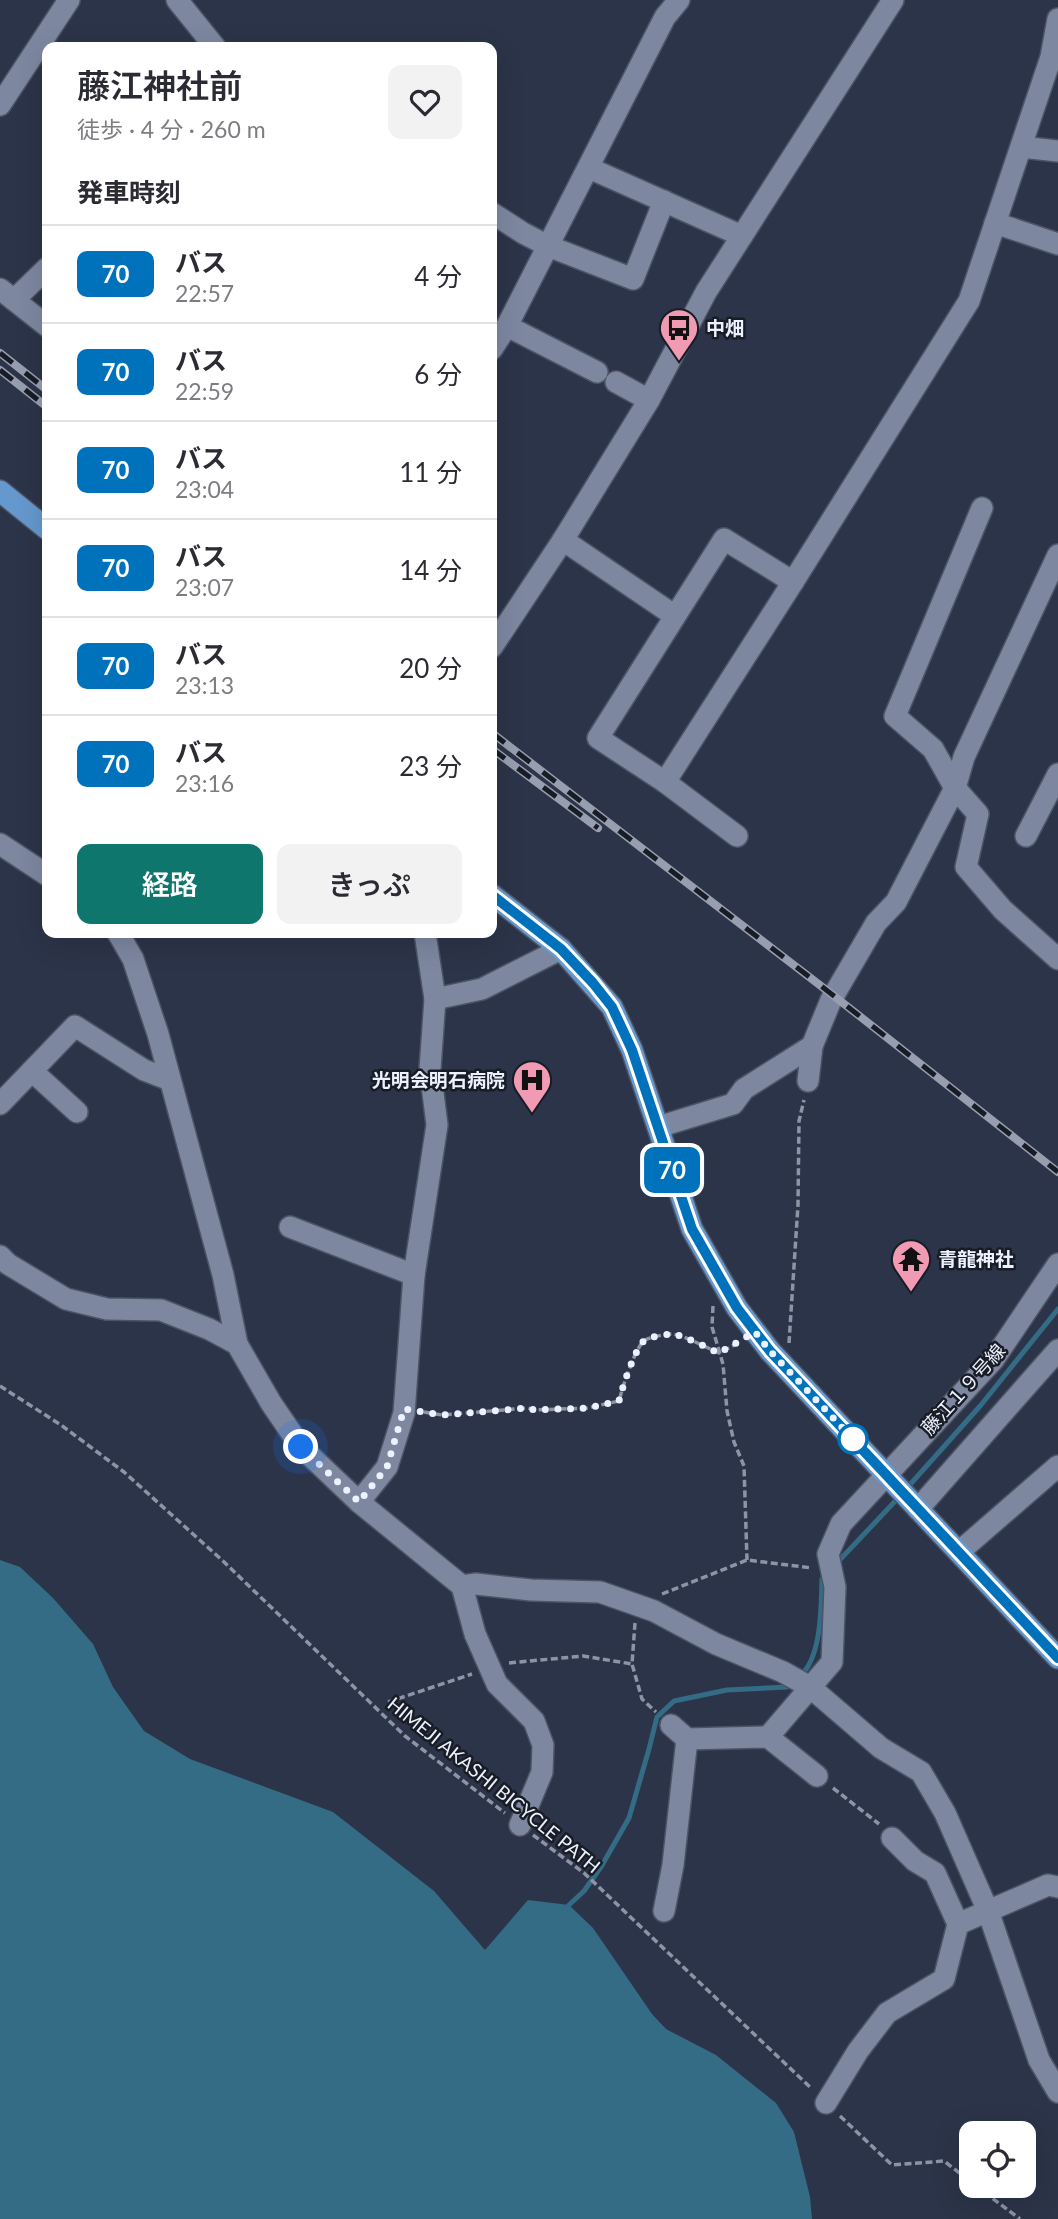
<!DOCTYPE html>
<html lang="ja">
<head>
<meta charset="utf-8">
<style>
  body { margin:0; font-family:Lato,"Noto Sans JP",sans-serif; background:#f2f2f3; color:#2b2b33; height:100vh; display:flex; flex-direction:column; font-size:26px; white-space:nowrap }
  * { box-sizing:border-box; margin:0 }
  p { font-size:23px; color:#7c7c81 }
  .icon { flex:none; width:38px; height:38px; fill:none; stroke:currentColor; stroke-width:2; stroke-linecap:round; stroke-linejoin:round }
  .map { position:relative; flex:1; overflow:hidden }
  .sheet { position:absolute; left:42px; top:42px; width:455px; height:896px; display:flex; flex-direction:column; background:#fff; border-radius:14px; box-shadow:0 7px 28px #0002 }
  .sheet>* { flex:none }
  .badge { padding:0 14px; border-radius:10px; font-size:24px; line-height:46px }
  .buttons { position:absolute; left:959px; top:2121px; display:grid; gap:14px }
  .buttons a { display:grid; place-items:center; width:77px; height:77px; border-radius:14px; background:#fff; box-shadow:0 7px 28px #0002; font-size:35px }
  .you { position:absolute; width:35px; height:35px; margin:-18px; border:5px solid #fff; border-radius:50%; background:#1a73e8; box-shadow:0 0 0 10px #1a73e833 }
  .map>.badge { position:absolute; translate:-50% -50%; box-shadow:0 0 0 4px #fff }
  h2 { padding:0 35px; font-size:26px; line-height:63px }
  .round { display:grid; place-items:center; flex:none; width:74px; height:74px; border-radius:14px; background:#f2f2f3 }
  .headline { display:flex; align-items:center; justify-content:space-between; height:119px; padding:0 35px }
  h1 { font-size:33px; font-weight:600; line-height:52px }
  .button { display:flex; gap:14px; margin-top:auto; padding:14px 35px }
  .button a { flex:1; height:80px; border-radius:14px; background:#0f766e; color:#fff; font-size:28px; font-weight:600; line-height:80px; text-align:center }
  .button a+a { background:#f2f2f3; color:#2b2b33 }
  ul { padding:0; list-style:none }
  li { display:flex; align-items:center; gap:21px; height:98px; padding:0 35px; border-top:2px solid #e1e1e2 }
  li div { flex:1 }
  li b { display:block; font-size:26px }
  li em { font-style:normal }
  li .badge { min-width:77px; font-weight:700; text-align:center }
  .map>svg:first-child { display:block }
  .water { fill:#346b85 }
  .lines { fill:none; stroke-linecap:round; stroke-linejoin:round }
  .stream { stroke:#346b85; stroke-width:5 }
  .minor-casing { stroke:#4c5364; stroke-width:24 }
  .major-casing { stroke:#4c5364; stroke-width:24 }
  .path { stroke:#8d94a6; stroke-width:3.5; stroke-dasharray:7 3.5; stroke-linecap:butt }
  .minor { stroke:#7d87a0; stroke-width:21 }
  .major { stroke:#6598ce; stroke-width:21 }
  .rail-casing { stroke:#979eaf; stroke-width:8 }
  .rail { stroke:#181c25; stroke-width:5; stroke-dasharray:16; stroke-linecap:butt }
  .line-casing { stroke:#fff; stroke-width:16 }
  .line { stroke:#0072bc; stroke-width:10 }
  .walk { stroke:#ebf1ff; stroke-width:7; stroke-dasharray:0 12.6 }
  .stop-dot { fill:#fff; stroke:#0072bc; stroke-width:3.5 }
  .labels { text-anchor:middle; stroke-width:5; stroke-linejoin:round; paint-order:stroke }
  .poi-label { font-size:19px; font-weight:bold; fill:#ebf1ff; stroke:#181c25; text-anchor:start }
  .street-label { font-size:19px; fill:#ebf1ff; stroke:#181c25 }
</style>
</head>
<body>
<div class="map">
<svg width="1058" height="2219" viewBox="0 0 1058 2219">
  <rect width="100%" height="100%" fill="#2c3449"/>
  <path class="water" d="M 0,1560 L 20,1567 L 53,1598 L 93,1644 L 113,1687 L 144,1731 L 190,1759 L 333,1812 L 434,1891 L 485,1950 L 528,1900 L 569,1905 L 593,1928 L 652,2014 L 666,2029 L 716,2055 L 776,2103 L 794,2132 L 810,2197 L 812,2219 L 0,2219 Z"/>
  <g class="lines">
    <g class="stream">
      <path d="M 907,1488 L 981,1405 L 1058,1309"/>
      <path d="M 835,1565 L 900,1496"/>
      <path d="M 801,1675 C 822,1656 821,1605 822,1579 L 826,1575"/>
      <path d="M 569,1905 L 584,1891 L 601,1867 L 629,1818 L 649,1749 L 657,1717 L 674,1701 L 727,1690 L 787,1687 L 791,1684"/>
    </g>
    <g class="minor-casing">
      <g id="minor">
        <path d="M 177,0 L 215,47"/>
        <path d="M 0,105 L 69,0"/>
        <path d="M 1021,147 L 1058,151"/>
        <path d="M 589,168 L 742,236"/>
        <path d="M 492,213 L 523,233 L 548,246 L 633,279 L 664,201"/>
        <path d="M 995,223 L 1058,244"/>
        <path d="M 0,289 L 47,326"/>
        <path d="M 14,300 L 47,268"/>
        <path d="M 507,326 L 597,372"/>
        <path d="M 492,349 L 507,326 L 665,17 L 679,0"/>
        <path d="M 616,382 L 649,400"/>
        <path d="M 982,508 L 895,716 L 933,749 L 955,788 L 978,814 L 966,867 L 1003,910 L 1058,959"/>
        <path d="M 563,540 L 675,616"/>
        <path d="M 492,647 L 563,540 L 649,400 L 706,292 L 893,0"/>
        <path d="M 665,782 L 793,582 L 969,301 L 1051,57 L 1058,19"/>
        <path d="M 737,836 L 665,782 L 598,738 L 724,539 L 793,582"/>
        <path d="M 1026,836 L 1058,774"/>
        <path d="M 0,844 L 47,875"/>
        <path d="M 118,933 L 133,959 L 158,1034 L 223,1275 L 237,1344 L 271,1403 L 301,1447 L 359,1502 L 462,1586 L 476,1584 L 531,1590 L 600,1592 L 654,1611 L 716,1644 L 783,1672 L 810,1687 L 881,1748 L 921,1772 L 945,1813 L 988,1911 L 1039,2060 L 1058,2092"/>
        <path d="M 435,999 L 482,989 L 561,949"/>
        <path d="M 32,1071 L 77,1112"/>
        <path d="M 808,1081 L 812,1046 L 831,1000 L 876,923 L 896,902 L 955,788 L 964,757 L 1058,555"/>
        <path d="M 0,1104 L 75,1026 L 144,1070 L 170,1080"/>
        <path d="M 658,1127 L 733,1104 L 744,1089 L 812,1046"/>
        <path d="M 290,1227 L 414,1275"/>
        <path d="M 0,1256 L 8,1264 L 66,1299 L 107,1309 L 161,1310 L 209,1329 L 237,1344"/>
        <path d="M 359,1502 L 387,1467 L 404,1413 L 414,1275 L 437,1125 L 430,1069 L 435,999 L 425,933"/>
        <path d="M 918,1509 L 1058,1350"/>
        <path d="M 959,1552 L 1058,1466"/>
        <path d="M 462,1586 L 475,1634 L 497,1684 L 534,1721 L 543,1745 L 542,1772 L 520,1825"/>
        <path d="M 671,1725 L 687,1739 L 768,1737 L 817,1776"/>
        <path d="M 768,1737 L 832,1662 L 835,1587 L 828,1554 L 841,1524 L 994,1359 L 1058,1264"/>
        <path d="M 892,1838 L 915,1861 L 935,1873 L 958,1924"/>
        <path d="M 664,1911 L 673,1865 L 687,1739"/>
        <path d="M 826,2103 L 858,2051 L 887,2013 L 944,1979 L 958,1924 L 1048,1885 L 1058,1887"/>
      </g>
    </g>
    <g class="major-casing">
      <g id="major">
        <path d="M 0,491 L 47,529"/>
        <path d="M 492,895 L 561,949 L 612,1007 L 632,1050 L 692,1229 L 737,1308 L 770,1351 L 1058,1658"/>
      </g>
    </g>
    <g class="path">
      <path d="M 713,1306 L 712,1327 L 723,1364 L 727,1411 L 734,1442 L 744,1466 L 747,1560"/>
      <path d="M 789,1343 L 798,1205 L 799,1121 L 804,1100"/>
      <path d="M 0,1386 L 61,1425 L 124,1472 L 223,1561 L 405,1736 L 505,1813"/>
      <path d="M 424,1412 L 442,1415 L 528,1408 L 535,1410 L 587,1408 L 619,1401 C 622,1389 635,1347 645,1340 C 651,1337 666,1334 672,1334 C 684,1335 707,1348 719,1353 L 738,1343"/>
      <path d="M 662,1594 L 747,1560 L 812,1568"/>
      <path d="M 635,1623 L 632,1664 L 642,1699 L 656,1712"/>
      <path d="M 509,1663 L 583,1656 L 632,1664"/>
      <path d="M 388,1702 L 472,1674"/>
      <path d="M 833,1788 L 879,1824"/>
      <path d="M 533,1835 L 584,1873 L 812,2089"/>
      <path d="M 840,2116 L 892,2165 L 944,2161 L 971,2182"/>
      <path d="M 976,2186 L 1020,2219"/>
    </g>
    <use href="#minor" class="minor"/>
    <use href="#major" class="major"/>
    <g class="rail-casing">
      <g id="rail">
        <path d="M 0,353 L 47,390"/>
        <path d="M 0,370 L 47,407"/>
        <path d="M 492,733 L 834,996 L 1058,1172"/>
        <path d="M 492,749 L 598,828"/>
      </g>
    </g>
    <use href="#rail" class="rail"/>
  </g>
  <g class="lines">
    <g class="line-casing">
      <path id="line" d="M 492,895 L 561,949 L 593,983 L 612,1007 L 632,1050 L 692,1229 L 737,1308 L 770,1351 L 1058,1658"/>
    </g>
    <use href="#line" class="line"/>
    <path class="walk" d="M 301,1447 L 359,1502 L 387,1467 L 404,1409 L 442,1415 L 528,1408 L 535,1410 L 587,1408 L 619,1401 C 622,1389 635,1347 645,1340 C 651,1337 666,1334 672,1334 C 684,1335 707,1348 719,1353 L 755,1332 L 770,1351 L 853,1439"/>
  </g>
  <defs>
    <g id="bus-pin" transform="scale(2.0125)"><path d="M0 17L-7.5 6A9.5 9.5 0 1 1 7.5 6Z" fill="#f19ab3" stroke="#181c25"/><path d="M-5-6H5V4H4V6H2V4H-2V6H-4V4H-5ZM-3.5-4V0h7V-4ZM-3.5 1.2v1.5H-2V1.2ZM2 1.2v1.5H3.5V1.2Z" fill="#111"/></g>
    <g id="hospital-pin" transform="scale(2.0125)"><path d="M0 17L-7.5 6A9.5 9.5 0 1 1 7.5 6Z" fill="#f19ab3" stroke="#181c25"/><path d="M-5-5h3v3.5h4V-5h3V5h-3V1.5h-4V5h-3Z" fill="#111"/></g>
    <g id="temple-pin" transform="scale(2.0125)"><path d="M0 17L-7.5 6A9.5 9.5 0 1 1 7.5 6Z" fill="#f19ab3" stroke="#181c25"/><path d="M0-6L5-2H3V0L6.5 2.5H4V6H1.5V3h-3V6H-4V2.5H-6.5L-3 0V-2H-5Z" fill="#111"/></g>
  </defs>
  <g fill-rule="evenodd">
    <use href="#bus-pin" x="679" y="328"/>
    <use href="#hospital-pin" x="532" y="1080"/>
    <use href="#temple-pin" x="911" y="1259"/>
  </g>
  <circle class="stop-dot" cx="853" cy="1439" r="14"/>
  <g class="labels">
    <g class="poi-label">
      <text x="706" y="335">中畑</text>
      <text x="505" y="1087" text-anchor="end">光明会明石病院</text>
      <text x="938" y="1266">青龍神社</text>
    </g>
    <g class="street-label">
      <text transform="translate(963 1389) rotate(-48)" y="7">藤江１９号線</text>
      <text transform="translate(494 1785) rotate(39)" y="7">HIMEJI AKASHI BICYCLE PATH</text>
    </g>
  </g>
</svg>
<div class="buttons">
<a><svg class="icon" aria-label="locate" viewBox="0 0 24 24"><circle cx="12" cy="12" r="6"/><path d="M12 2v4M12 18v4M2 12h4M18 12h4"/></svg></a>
</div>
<div class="you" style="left:301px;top:1447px"></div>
<b class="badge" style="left:672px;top:1170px;background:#0072bc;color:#fff">70</b>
<section class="sheet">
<div class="headline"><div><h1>藤江神社前</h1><p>徒歩 · 4 分 · 260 m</p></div><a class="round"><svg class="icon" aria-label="heart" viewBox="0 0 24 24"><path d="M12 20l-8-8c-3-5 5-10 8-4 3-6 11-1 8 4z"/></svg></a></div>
<h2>発車時刻</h2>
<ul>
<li><span class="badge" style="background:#0072bc;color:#fff">70</span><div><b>バス</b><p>22:57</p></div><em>4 分</em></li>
<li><span class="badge" style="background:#0072bc;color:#fff">70</span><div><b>バス</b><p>22:59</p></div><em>6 分</em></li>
<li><span class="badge" style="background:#0072bc;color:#fff">70</span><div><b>バス</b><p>23:04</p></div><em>11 分</em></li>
<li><span class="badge" style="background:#0072bc;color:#fff">70</span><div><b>バス</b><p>23:07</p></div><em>14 分</em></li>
<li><span class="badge" style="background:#0072bc;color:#fff">70</span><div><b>バス</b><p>23:13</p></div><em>20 分</em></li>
<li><span class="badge" style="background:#0072bc;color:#fff">70</span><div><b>バス</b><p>23:16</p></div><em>23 分</em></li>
</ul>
<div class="button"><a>経路</a><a>きっぷ</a></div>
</section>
</div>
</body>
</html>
